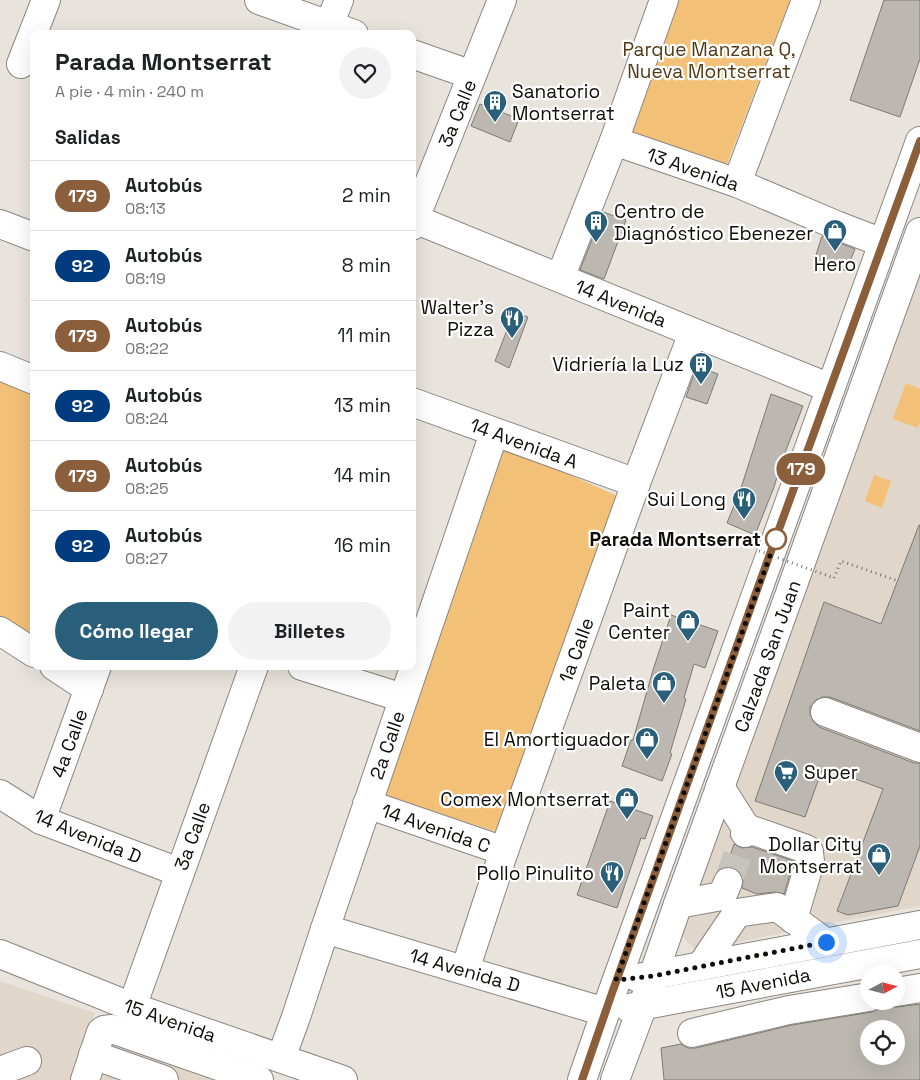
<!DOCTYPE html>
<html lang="es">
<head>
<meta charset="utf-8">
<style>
  body { margin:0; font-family:"Space Grotesk",sans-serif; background:#f2f2f2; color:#202124; height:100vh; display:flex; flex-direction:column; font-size:19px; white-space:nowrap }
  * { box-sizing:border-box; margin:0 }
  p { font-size:16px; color:#757577 }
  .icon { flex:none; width:28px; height:28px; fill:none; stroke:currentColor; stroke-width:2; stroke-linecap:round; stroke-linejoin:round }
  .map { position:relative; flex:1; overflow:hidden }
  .drawer { position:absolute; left:30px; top:30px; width:386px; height:640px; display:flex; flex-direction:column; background:#fff; border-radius:10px; box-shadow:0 5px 20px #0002 }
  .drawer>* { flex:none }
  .badge { padding:0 10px; border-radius:16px; font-size:18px; line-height:32px }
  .needle { width:32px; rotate:83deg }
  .buttons { position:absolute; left:860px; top:965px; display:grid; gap:10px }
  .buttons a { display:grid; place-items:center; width:45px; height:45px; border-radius:50%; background:#fff; box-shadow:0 5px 20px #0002; font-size:25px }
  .you { position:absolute; width:25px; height:25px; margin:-12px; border:4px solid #fff; border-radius:50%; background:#1a73e8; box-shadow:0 0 0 8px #1a73e833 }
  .map>.badge { position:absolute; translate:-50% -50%; box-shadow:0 0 0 2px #fff }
  h2 { padding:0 25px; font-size:19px; line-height:45px }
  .round { display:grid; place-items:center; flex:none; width:52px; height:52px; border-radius:26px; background:#f2f2f2 }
  .summary { display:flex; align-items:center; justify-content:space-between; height:85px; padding:0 25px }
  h1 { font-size:24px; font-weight:600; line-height:38px }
  .cta { display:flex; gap:10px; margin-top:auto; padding:10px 25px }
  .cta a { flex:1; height:58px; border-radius:30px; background:#2a5f7b; color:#fff; font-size:20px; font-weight:600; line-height:58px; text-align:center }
  .cta a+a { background:#f2f2f2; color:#202124 }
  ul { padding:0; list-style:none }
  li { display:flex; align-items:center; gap:15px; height:70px; padding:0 25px; border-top:1px solid #e0e0e0 }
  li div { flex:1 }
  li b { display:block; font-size:19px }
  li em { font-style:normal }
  li .badge { min-width:55px; font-weight:700; text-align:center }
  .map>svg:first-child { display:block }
  .built { fill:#e0d7ca }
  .green { fill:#f2c077 }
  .building { fill:#bcb8b1; stroke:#7d7973; fill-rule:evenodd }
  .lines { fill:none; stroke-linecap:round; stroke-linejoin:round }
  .minor-tunnel { stroke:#c7c3bd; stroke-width:28; stroke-dasharray:28 14; stroke-linecap:butt }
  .minor-casing { stroke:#8b8681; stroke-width:30 }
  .major-casing { stroke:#8b8681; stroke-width:30 }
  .path { stroke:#76726e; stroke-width:3; stroke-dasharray:1 4; stroke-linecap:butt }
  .minor { stroke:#fff; stroke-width:28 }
  .major { stroke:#fff; stroke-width:28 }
  .path-bridge { stroke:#76726e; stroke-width:3; stroke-dasharray:1 4; stroke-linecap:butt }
  .line-casing { stroke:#fff; stroke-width:11 }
  .line { stroke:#8b5e3c; stroke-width:8 }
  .walk { stroke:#0f0d0b; stroke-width:5; stroke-dasharray:0 9 }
  .stop-dot { fill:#fff; stroke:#8b5e3c; stroke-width:2.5 }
  .labels { text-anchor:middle; stroke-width:4.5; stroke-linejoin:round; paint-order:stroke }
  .park-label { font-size:19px; fill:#523913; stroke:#fff }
  .poi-label { font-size:19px; fill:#0f0d0b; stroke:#fff; text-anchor:end }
  .street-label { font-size:19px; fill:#0f0d0b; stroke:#fff }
  .stop-label { font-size:19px; font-weight:bold; fill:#0f0d0b; stroke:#fff; text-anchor:end }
</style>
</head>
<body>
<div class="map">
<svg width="920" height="1080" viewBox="0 0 920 1080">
  <rect width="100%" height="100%" fill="#e8e3dc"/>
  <g class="built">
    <path d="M 920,269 L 920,906 L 696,950 L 680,934 Z"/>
    <path d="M 0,981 L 95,1013 L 90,1031 L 238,1080 L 0,1080 Z"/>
  </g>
  <g class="green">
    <path d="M 673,0 L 790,0 L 722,177 L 621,139 Z"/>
    <path d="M 0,374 L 34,388 L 34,643 L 0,622 Z"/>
    <path d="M 906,383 L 920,389 L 920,422 L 918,428 L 893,419 Z"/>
    <path d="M 502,445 L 620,497 L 497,832 L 386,796 Z"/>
    <path d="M 874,475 L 891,481 L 882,508 L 865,501 Z"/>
  </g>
  <g class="building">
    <path d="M 884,0 L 920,0 L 920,59 L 900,117 L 850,100 Z"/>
    <path d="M 480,104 L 519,119 L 510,142 L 471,126 Z"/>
    <path d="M 603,212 L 626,220 L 604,279 L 580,270 Z"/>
    <path d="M 822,236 L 855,249 L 846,271 L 815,258 Z"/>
    <path d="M 514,312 L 528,317 L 509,368 L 495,361 Z"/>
    <path d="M 704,369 L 718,374 L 707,404 L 686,397 L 694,374 Z"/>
    <path d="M 771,394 L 803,406 L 783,458 L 774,487 L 755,535 L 727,523 L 741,488 Z"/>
    <path d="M 919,525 L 920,525 L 920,731 L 830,697 L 823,697 L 816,700 L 810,707 L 810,714 L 813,721 L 819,727 L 914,763 L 920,763 L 920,846 L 898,906 L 848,915 L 837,911 L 883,789 L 823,767 L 805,817 L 755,801 L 824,602 L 881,624 Z"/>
    <path d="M 671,615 L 718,631 L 705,668 L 694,664 L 684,698 L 686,699 L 670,753 L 672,754 L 662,781 L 622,766 L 631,740 L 633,740 L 653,670 Z"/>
    <path d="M 610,801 L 653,816 L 645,839 L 641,838 L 617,908 L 577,895 Z"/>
    <path d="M 734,844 L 742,848 L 752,847 L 794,861 L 784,894 L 775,892 L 757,894 L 742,888 L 743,880 L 740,872 L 734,868 L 726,867 Z"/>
    <path d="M 887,1004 L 891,1007 L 898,1007 L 920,1004 L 920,1080 L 664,1080 L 661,1048 L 681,1044 L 688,1048 L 696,1048 L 792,1025 L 872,1012 L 878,1009 L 882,1005 ZM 869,1029 L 896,1029 L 896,1056 L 869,1056 Z"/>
  </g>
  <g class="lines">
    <path class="minor-tunnel" d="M 728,882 L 745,833"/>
    <g class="minor-casing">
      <g id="minor">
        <path d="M 259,0 L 354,34"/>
        <path d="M 329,25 L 339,0"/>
        <path d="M 412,54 L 472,75"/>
        <path d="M 21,64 L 46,0"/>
        <path d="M 614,141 L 737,183 L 836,225 L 883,243"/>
        <path d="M 737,183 L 806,0"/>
        <path d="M 412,218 L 830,388"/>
        <path d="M 0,224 L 34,237"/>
        <path d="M 412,226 L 502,0"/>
        <path d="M 560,278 L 614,141 L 664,0"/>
        <path d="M 0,366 L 34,380"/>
        <path d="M 412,402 L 636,483"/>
        <path d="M 0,631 L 34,653"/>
        <path d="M 54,666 L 89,689"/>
        <path d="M 302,666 L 403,698"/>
        <path d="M 825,712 L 920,748"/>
        <path d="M 720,787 L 746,828 L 745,833"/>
        <path d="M 0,794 L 41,820 L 179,872"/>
        <path d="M 367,804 L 504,851"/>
        <path d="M 41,820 L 97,666"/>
        <path d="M 746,828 L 806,849 L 809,852 L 810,862 L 793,919"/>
        <path d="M 678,904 L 722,896 L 728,882"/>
        <path d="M 325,929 L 605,1012"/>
        <path d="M 0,954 L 132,1007 L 343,1080"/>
        <path d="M 701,966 L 737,913 L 777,907 L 826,943"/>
        <path d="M 465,970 L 504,851 L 636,483 L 693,333"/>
        <path d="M 896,992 L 920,988"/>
        <path d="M 132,1007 L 254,666"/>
        <path d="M 692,1033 L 789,1010 L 869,997"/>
        <path d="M 93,1055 L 164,1080"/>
        <path d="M 281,1058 L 296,1017 L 325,929 L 494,433"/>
        <path d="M 0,1071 L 27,1061"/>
        <path d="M 85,1080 L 101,1032 L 104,1030 L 112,1029 L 259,1080"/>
      </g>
    </g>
    <g class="major-casing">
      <g id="major">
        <path d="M 638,978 L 920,925"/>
        <path d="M 629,1008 L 920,954"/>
        <path d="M 582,1080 L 612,993 L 920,141"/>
        <path d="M 615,1080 L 643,1005 L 678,904 L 920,232"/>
      </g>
    </g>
    <path class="path" d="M 834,578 L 841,561 L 898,581"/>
    <use href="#minor" class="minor"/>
    <use href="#major" class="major"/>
    <path class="path-bridge" d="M 759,551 L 834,578"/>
  </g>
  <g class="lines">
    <g class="line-casing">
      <path id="line" d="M 582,1080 L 612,993 L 762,576 L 920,141"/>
    </g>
    <use href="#line" class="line"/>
    <path class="walk" d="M 776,539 L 616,980 L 653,976 L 826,942"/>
  </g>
  <defs>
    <g id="building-pin" transform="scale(1.25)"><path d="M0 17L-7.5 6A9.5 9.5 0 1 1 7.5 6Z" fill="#2a5f7b" stroke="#fff"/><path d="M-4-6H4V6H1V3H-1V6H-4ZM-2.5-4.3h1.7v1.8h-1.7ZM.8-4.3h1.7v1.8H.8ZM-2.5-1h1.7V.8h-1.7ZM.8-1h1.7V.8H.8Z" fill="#fff"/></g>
    <g id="shop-pin" transform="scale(1.25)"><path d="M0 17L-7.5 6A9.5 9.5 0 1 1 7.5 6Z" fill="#2a5f7b" stroke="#fff"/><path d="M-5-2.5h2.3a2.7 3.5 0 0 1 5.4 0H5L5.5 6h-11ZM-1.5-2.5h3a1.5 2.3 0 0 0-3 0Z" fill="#fff"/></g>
    <g id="restaurant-pin" transform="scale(1.25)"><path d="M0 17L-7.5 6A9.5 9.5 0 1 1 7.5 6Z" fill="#2a5f7b" stroke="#fff"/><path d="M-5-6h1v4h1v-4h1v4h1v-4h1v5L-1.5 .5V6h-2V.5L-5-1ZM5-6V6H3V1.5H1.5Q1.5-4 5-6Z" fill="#fff"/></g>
    <g id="supermarket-pin" transform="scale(1.25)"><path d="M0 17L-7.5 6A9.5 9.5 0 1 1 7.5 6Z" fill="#2a5f7b" stroke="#fff"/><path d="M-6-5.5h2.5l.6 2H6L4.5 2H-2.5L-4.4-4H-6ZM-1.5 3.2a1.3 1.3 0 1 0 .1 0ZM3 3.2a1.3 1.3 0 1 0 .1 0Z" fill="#fff"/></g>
  </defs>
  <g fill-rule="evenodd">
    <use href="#building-pin" x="495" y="102"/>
    <use href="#building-pin" x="596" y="222"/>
    <use href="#shop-pin" x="835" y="231"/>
    <use href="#restaurant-pin" x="512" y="318"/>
    <use href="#building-pin" x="701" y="364"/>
    <use href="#restaurant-pin" x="744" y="499"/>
    <use href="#shop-pin" x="688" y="621"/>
    <use href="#shop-pin" x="664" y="683"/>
    <use href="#shop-pin" x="647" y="739"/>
    <use href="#supermarket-pin" x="786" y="772"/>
    <use href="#shop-pin" x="627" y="799"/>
    <use href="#shop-pin" x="879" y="855"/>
    <use href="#restaurant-pin" x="612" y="873"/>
  </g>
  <circle class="stop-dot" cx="776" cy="539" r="10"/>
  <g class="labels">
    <g class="park-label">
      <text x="709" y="56">Parque Manzana Q,<tspan x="709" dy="22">Nueva Montserrat</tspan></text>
    </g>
    <g class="poi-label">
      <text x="512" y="98" text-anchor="start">Sanatorio<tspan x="512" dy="22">Montserrat</tspan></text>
      <text x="614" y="218" text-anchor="start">Centro de<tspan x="614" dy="22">Diagnóstico Ebenezer</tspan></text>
      <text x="835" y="271" text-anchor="middle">Hero</text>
      <text x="494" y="314">Walter's<tspan x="494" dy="22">Pizza</tspan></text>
      <text x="684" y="371">Vidriería la Luz</text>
      <text x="726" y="506">Sui Long</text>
      <text x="670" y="617">Paint<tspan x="670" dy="22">Center</tspan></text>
      <text x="646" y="690">Paleta</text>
      <text x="630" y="746">El Amortiguador</text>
      <text x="804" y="779" text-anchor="start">Super</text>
      <text x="610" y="806">Comex Montserrat</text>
      <text x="862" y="851">Dollar City<tspan x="862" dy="22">Montserrat</tspan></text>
      <text x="594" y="880">Pollo Pinulito</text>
    </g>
    <g class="street-label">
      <text transform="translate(457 113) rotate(-68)" y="7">3a Calle</text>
      <text transform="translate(693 169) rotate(19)" y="7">13 Avenida</text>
      <text transform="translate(621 303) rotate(22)" y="7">14 Avenida</text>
      <text transform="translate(524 443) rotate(20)" y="7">14 Avenida A</text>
      <text transform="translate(576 650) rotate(-70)" y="7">1a Calle</text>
      <text transform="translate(767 656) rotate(-70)" y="7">Calzada San Juan</text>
      <text transform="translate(69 743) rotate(-70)" y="7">4a Calle</text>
      <text transform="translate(387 745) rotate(-71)" y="7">2a Calle</text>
      <text transform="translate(436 828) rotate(19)" y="7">14 Avenida C</text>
      <text transform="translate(88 836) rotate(22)" y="7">14 Avenida D</text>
      <text transform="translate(192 836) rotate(-70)" y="7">3a Calle</text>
      <text transform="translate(465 970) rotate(16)" y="7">14 Avenida D</text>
      <text transform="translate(763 983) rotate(-11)" y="7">15 Avenida</text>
      <text transform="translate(170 1020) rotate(19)" y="7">15 Avenida</text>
    </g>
    <g class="stop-label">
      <text x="761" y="546">Parada Montserrat</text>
    </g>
  </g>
</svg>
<div class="buttons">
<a><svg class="needle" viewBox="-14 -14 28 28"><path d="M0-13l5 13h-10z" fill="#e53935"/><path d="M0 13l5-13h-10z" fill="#757577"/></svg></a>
<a><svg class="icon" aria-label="locate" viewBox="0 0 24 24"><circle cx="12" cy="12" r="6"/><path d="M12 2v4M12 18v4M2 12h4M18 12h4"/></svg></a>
</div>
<div class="you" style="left:826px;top:942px"></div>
<b class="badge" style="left:801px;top:469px;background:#8b5e3c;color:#fff">179</b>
<section class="drawer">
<div class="summary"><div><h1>Parada Montserrat</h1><p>A pie · 4 min · 240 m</p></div><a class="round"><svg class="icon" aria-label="heart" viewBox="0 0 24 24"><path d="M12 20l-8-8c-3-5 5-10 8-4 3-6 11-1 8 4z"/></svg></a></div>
<h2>Salidas</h2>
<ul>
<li><span class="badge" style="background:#8b5e3c;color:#fff">179</span><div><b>Autobús</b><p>08:13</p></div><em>2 min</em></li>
<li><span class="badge" style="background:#003b80;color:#fff">92</span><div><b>Autobús</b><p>08:19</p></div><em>8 min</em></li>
<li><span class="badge" style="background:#8b5e3c;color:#fff">179</span><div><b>Autobús</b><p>08:22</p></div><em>11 min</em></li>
<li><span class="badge" style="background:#003b80;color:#fff">92</span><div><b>Autobús</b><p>08:24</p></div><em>13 min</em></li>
<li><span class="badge" style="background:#8b5e3c;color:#fff">179</span><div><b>Autobús</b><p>08:25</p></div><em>14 min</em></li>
<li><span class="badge" style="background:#003b80;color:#fff">92</span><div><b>Autobús</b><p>08:27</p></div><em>16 min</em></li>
</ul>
<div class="cta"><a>Cómo llegar</a><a>Billetes</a></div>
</section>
</div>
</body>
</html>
